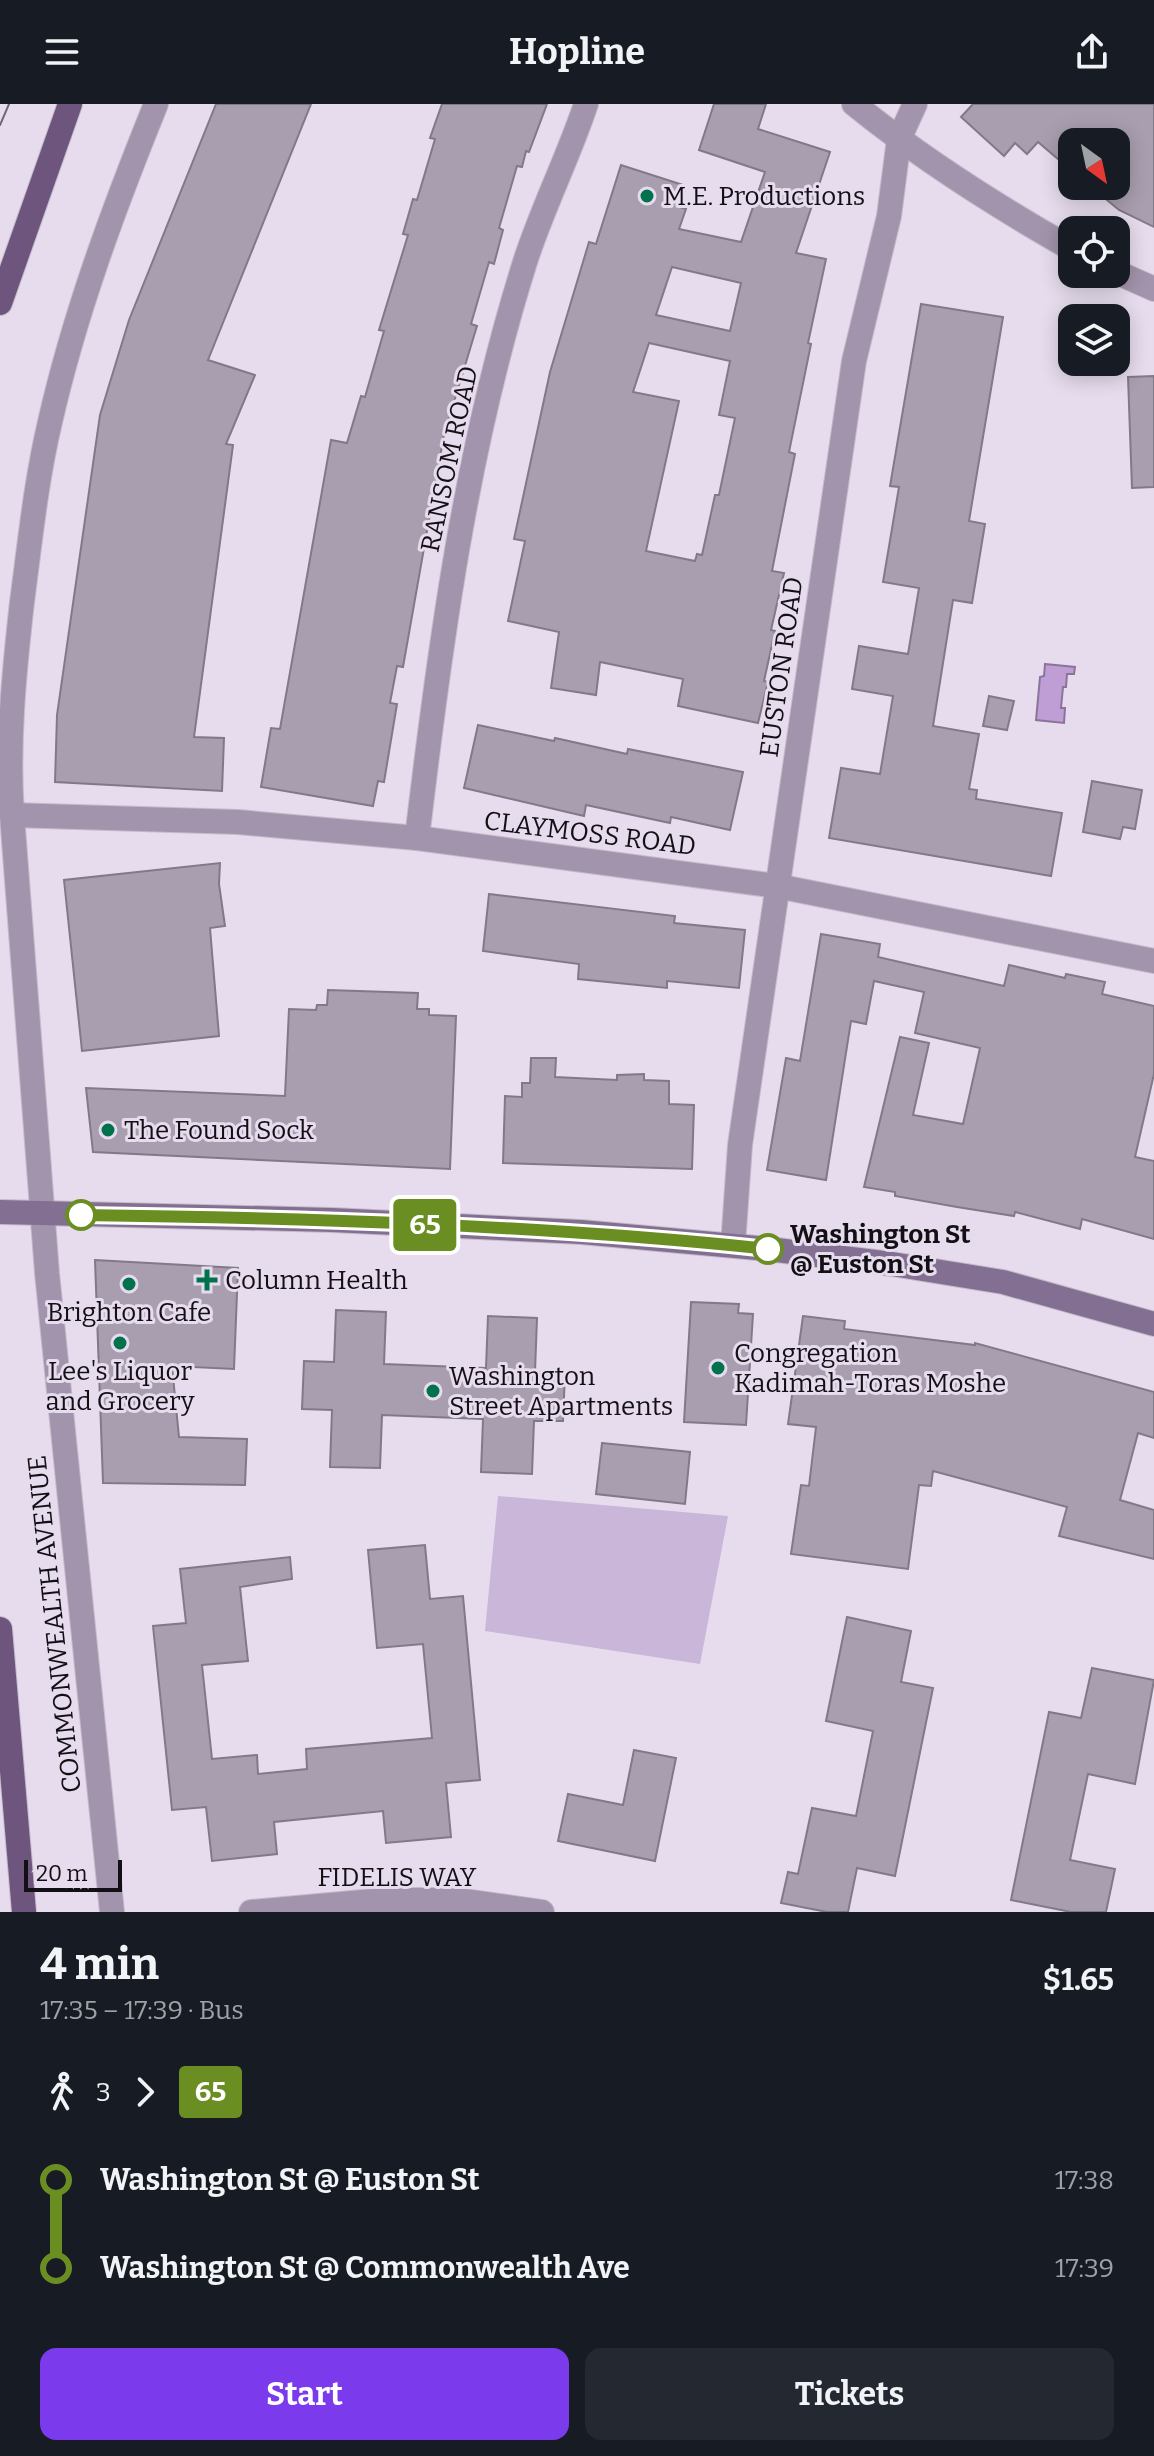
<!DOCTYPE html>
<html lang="en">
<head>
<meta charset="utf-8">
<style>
  body { margin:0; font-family:Bitter,serif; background:#242831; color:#f1f3f6; height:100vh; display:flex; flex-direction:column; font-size:30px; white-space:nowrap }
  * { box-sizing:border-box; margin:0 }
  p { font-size:26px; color:#9ea1a6 }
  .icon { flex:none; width:44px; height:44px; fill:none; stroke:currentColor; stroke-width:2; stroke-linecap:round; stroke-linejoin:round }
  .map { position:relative; height:1808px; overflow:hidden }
  .side { display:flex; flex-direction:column; background:#171b24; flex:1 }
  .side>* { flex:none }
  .badge { padding:0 16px; border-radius:6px; font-size:28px; line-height:52px }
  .needle { width:52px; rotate:147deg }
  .controls { position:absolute; left:1058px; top:24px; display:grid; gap:16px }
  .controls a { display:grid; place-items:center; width:72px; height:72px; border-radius:16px; background:#171b24; box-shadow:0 4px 20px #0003; font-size:40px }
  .scale { position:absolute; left:24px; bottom:20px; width:98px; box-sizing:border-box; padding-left:8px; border:4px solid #131015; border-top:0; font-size:22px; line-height:28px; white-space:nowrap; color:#131015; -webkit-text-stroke:6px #e6dced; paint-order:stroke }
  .map>.badge { position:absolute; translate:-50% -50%; box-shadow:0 0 0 4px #fff }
  .legs { display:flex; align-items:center; gap:12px; height:88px; padding:0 40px; font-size:26px }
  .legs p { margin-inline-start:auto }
  .overview { display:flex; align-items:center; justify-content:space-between; height:136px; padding:0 40px }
  h1 { font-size:44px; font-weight:700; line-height:60px }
  .cta { display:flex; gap:16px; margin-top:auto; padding:16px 40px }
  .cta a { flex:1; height:92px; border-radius:16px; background:#7c3aed; color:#fff; font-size:32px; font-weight:700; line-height:92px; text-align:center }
  .cta a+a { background:#242831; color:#f1f3f6 }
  ul { padding:0 40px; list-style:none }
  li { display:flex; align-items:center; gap:28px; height:88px; font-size:30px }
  li i { display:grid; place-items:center; width:12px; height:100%; margin:0 10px; background:currentColor }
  li i::after { content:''; width:20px; height:20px; margin:-10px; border:6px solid; border-radius:50%; background:#171b24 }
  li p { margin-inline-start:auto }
  li:first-child i { background:linear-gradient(#0000 50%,currentColor 0) }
  li:last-child i { background:linear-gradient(currentColor 50%,#0000 0) }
  header { display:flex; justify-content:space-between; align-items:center; height:104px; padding:0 40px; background:#171b24; font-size:36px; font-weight:700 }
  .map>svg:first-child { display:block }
  .green { fill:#cab6d9 }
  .water { fill:#be9ed4; stroke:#8b739b; stroke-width:2 }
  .building { fill:#a89eaf; stroke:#827988; stroke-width:2; fill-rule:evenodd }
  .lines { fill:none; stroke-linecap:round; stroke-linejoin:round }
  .minor-casing { stroke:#c4bbca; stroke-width:26 }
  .secondary-casing { stroke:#c4bbca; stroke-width:26 }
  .primary-casing { stroke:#c4bbca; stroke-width:26 }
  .minor { stroke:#a294ac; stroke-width:24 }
  .secondary { stroke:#836f91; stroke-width:24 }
  .primary { stroke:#6d557e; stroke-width:24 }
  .tram { stroke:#6f6974; stroke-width:2 }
  .line-1-casing { stroke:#fff; stroke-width:18 }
  .line-1 { stroke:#6b8e23; stroke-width:12 }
  .poi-dot { fill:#02724c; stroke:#e6dced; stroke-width:3 }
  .stop-1-dot { fill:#fff; stroke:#6b8e23; stroke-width:4 }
  .labels { text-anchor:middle; stroke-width:6; stroke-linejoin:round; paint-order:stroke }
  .poi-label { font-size:26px; fill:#131015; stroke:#e6dced; text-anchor:start }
  .street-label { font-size:26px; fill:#131015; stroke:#e6dced }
  .stop-label { font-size:26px; font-weight:bold; fill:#131015; stroke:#e6dced; text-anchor:start }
</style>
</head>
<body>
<header><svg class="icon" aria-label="menu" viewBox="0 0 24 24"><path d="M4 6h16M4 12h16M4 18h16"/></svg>Hopline<svg class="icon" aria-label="share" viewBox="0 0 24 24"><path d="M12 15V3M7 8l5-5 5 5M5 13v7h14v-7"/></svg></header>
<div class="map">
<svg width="1154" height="1808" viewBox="0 0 1154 1808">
  <rect width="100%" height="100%" fill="#e6dced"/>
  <path class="green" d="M 498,1392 L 728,1412 L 700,1560 L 485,1527 Z"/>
  <path class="water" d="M 1045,560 L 1075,563 L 1074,570 L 1067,570 L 1066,583 L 1063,583 L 1061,604 L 1065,604 L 1064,619 L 1036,616 L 1040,573 L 1044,572 Z"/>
  <g class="building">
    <path d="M 216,0 L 311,0 L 208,256 L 255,271 L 226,340 L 233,341 L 194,633 L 224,634 L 222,687 L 55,678 L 57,611 L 100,311 L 129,216 Z"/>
    <path d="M 442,0 L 547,0 L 529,48 L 526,47 L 522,63 L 517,62 L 499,124 L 503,126 L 499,141 L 494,160 L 489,158 L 471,220 L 477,222 L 444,331 L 403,563 L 397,562 L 390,599 L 397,600 L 384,678 L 378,677 L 373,702 L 261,683 L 271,624 L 280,625 L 331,336 L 347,339 L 361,292 L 365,293 L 384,227 L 379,226 L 408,131 L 403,130 L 413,95 L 417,96 L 435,35 L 430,34 Z"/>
    <path d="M 714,0 L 766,0 L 758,25 L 830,48 L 796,149 L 826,155 L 808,239 L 811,240 L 789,348 L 795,350 L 772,467 L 784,469 L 771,526 L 775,527 L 764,577 L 768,578 L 758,619 L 678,602 L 683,575 L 600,558 L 596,591 L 551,584 L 559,528 L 508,517 L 525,437 L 514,435 L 550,268 L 589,138 L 596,140 L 621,61 L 686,82 L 680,103 L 686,105 L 679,125 L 741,138 L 765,68 L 699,46 ZM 672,163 L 741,179 L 730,227 L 656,211 ZM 649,239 L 730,257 L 719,311 L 735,314 L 719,391 L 715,391 L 702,451 L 697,450 L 695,457 L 646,447 L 679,297 L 633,288 Z"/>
    <path d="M 973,0 L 1154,0 L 1154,123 L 1119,106 L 1090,82 L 1116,82 L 1116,38 L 1072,38 L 1072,67 L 1038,38 L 1027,50 L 1015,39 L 1004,52 L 961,13 Z"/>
    <path d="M 921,200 L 1003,213 L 969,417 L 985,420 L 972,499 L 953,496 L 933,622 L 979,630 L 969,685 L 977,686 L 976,695 L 1062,709 L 1051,772 L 829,734 L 841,664 L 880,670 L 893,592 L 852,585 L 859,542 L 908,550 L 919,484 L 883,478 L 899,383 L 890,382 Z"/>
    <path d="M 1154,272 L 1154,383 L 1132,384 L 1128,273 Z"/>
    <path d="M 989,592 L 1014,597 L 1007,626 L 983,622 Z"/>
    <path d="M 478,621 L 554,637 L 555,634 L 627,650 L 628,645 L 743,668 L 730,726 L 671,713 L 670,719 L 586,701 L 584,712 L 464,684 Z"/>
    <path d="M 1092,677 L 1142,686 L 1135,725 L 1123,723 L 1120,735 L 1083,728 Z"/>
    <path d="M 220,759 L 219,780 L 225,822 L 210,824 L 219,932 L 82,947 L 64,776 Z"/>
    <path d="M 489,790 L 675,812 L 674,819 L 745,826 L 739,884 L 667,877 L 667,884 L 578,875 L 579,860 L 483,847 Z"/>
    <path d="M 821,830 L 880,840 L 878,853 L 1004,882 L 1009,861 L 1065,874 L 1066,870 L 1105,878 L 1102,890 L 1154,902 L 1154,970 L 1135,1053 L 1154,1057 L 1154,1135 L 1082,1115 L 1080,1125 L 1015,1108 L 1014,1112 L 957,1103 L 895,1092 L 895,1088 L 864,1083 L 900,933 L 929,939 L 913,1011 L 963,1020 L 980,944 L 915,929 L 924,888 L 874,877 L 866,920 L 851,917 L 826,1076 L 767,1066 L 786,954 L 800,957 Z"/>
    <path d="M 328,886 L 418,889 L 417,905 L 429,905 L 429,911 L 456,912 L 450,1065 L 93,1048 L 86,984 L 285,992 L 289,905 L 316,906 L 317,901 L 327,901 Z"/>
    <path d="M 531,954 L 556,954 L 555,973 L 617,976 L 617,971 L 644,970 L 644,976 L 669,977 L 669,1000 L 694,1001 L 692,1065 L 503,1059 L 505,992 L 522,993 L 522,979 L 530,979 Z"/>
    <path d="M 95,1156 L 238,1164 L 234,1265 L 172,1262 L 179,1333 L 247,1335 L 245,1381 L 103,1379 Z"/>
    <path d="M 691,1198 L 739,1200 L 738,1209 L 753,1210 L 746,1321 L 684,1318 Z"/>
    <path d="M 336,1206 L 386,1208 L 384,1260 L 486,1264 L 488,1212 L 537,1214 L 535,1268 L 565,1269 L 563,1317 L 534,1317 L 532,1370 L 481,1368 L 483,1315 L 382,1311 L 380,1364 L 330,1363 L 332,1306 L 302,1305 L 304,1257 L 334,1258 Z"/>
    <path d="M 803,1212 L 845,1217 L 844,1225 L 975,1241 L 975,1239 L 1154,1288 L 1154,1334 L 1138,1329 L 1120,1396 L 1154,1406 L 1154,1455 L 1059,1432 L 1067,1403 L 933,1367 L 931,1382 L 919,1381 L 908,1465 L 791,1450 L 801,1381 L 809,1382 L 816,1323 L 788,1320 Z"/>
    <path d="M 602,1339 L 690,1348 L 685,1400 L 596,1390 Z"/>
    <path d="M 425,1441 L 430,1495 L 463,1492 L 480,1676 L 446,1679 L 451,1733 L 386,1739 L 383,1707 L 274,1718 L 277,1750 L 212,1757 L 206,1703 L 172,1706 L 153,1522 L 186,1519 L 180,1465 L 290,1453 L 292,1475 L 240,1483 L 248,1557 L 202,1561 L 212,1655 L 257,1651 L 258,1670 L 307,1665 L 306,1645 L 432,1634 L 423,1540 L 377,1544 L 368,1446 Z"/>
    <path d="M 847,1513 L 911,1527 L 901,1578 L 933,1584 L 895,1772 L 857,1764 L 848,1808 L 827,1808 L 781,1799 L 788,1768 L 798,1770 L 812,1704 L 856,1712 L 873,1627 L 826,1617 Z"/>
    <path d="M 1092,1564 L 1154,1576 L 1135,1680 L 1088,1670 L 1070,1756 L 1115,1765 L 1106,1808 L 1071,1808 L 1011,1796 L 1049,1608 L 1081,1614 Z"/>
    <path d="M 634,1646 L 676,1654 L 655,1757 L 558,1737 L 568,1690 L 623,1701 Z"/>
  </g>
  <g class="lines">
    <g class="minor-casing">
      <g id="minor">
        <path d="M 854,0 C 922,55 996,102 1072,145"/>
        <path d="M 1116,168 L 1154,185"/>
        <path d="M 12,711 L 238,718 L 417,734 L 777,782 L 1154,857"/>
        <path d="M 417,734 C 440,540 466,345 525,158 C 542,105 568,54 586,0"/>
        <path d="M 733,1141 L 740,1041 L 854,257 L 889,112 L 899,35 L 915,0"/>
        <path d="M 112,1808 L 47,1169 L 12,711 C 7,640 14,569 22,498 C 30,438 36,377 50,318 C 75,208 114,104 156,0"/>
        <path d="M 251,1808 L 385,1796 L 457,1796 L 542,1808"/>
      </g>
    </g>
    <g class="secondary-casing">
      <path id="secondary" d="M 0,1108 L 332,1116 L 581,1128 L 768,1145 L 892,1160 L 1003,1178 L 1154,1220"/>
    </g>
    <g class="primary-casing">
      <g id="primary">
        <path d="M 0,199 L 70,0"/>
        <path d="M 0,1525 L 24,1808"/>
      </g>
    </g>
    <use href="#minor" class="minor"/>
    <use href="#secondary" class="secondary"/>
    <use href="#primary" class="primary"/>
    <path class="tram" d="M 0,21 L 9,0"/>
  </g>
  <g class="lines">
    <g class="line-1-casing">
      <path id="line-1" d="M 81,1111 C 310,1114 540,1121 768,1145"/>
    </g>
    <use href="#line-1" class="line-1"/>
  </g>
  <g class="poi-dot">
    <circle cx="647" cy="92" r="8"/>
    <circle cx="108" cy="1026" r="8"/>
    <path d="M203 1164h8v8h8v8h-8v8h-8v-8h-8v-8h8z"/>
    <circle cx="129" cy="1180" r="8"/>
    <circle cx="120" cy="1239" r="8"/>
    <circle cx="718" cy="1264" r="8"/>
    <circle cx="433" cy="1287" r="8"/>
  </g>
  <g class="stop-1-dot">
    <circle cx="81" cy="1111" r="14"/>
    <circle cx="768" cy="1145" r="14"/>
  </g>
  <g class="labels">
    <g class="poi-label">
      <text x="663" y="101">M.E. Productions</text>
      <text x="124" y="1035">The Found Sock</text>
      <text x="225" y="1185">Column Health</text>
      <text x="129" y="1217" text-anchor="middle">Brighton Cafe</text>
      <text x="734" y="1258">Congregation<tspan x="734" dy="30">Kadimah-Toras Moshe</tspan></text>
      <text x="120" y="1276" text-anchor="middle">Lee's Liquor<tspan x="120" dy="30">and Grocery</tspan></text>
      <text x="449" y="1281">Washington<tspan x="449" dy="30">Street Apartments</tspan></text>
    </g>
    <g class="street-label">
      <text transform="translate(449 355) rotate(-78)" y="9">RANSOM ROAD</text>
      <text transform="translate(781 563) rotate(-82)" y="9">EUSTON ROAD</text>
      <text transform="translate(590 729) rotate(7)" y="9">CLAYMOSS ROAD</text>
      <text transform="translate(54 1520) rotate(-96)" y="9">COMMONWEALTH AVENUE</text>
      <text x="397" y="1782">FIDELIS WAY</text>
    </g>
    <g class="stop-label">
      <text x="790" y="1139">Washington St<tspan x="790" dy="30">@ Euston St</tspan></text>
    </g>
  </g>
</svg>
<div class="controls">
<a><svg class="needle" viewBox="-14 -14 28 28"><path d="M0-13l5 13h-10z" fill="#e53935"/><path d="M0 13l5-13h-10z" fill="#9ea1a6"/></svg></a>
<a><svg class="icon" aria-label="locate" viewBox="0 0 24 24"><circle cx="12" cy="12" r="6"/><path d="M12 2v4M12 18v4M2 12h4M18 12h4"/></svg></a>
<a><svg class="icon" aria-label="layers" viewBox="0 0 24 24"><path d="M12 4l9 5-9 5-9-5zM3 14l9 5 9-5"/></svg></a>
</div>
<div class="scale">20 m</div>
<b class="badge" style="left:425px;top:1121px;background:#6b8e23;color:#fff">65</b>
</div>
<section class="side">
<div class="overview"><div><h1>4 min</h1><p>17:35 – 17:39 · Bus</p></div><b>$1.65</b></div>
<div class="legs"><svg class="icon" aria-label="walk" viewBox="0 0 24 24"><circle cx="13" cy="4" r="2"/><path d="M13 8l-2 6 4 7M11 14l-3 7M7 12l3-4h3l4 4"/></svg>3<svg class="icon" aria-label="forward" viewBox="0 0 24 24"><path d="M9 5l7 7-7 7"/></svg><b class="badge" style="background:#6b8e23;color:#fff">65</b></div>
<ul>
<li><i style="color:#6b8e23"></i><b>Washington St @ Euston St</b><p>17:38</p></li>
<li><i style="color:#6b8e23"></i><b>Washington St @ Commonwealth Ave</b><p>17:39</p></li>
</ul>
<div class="cta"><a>Start</a><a>Tickets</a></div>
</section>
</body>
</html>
